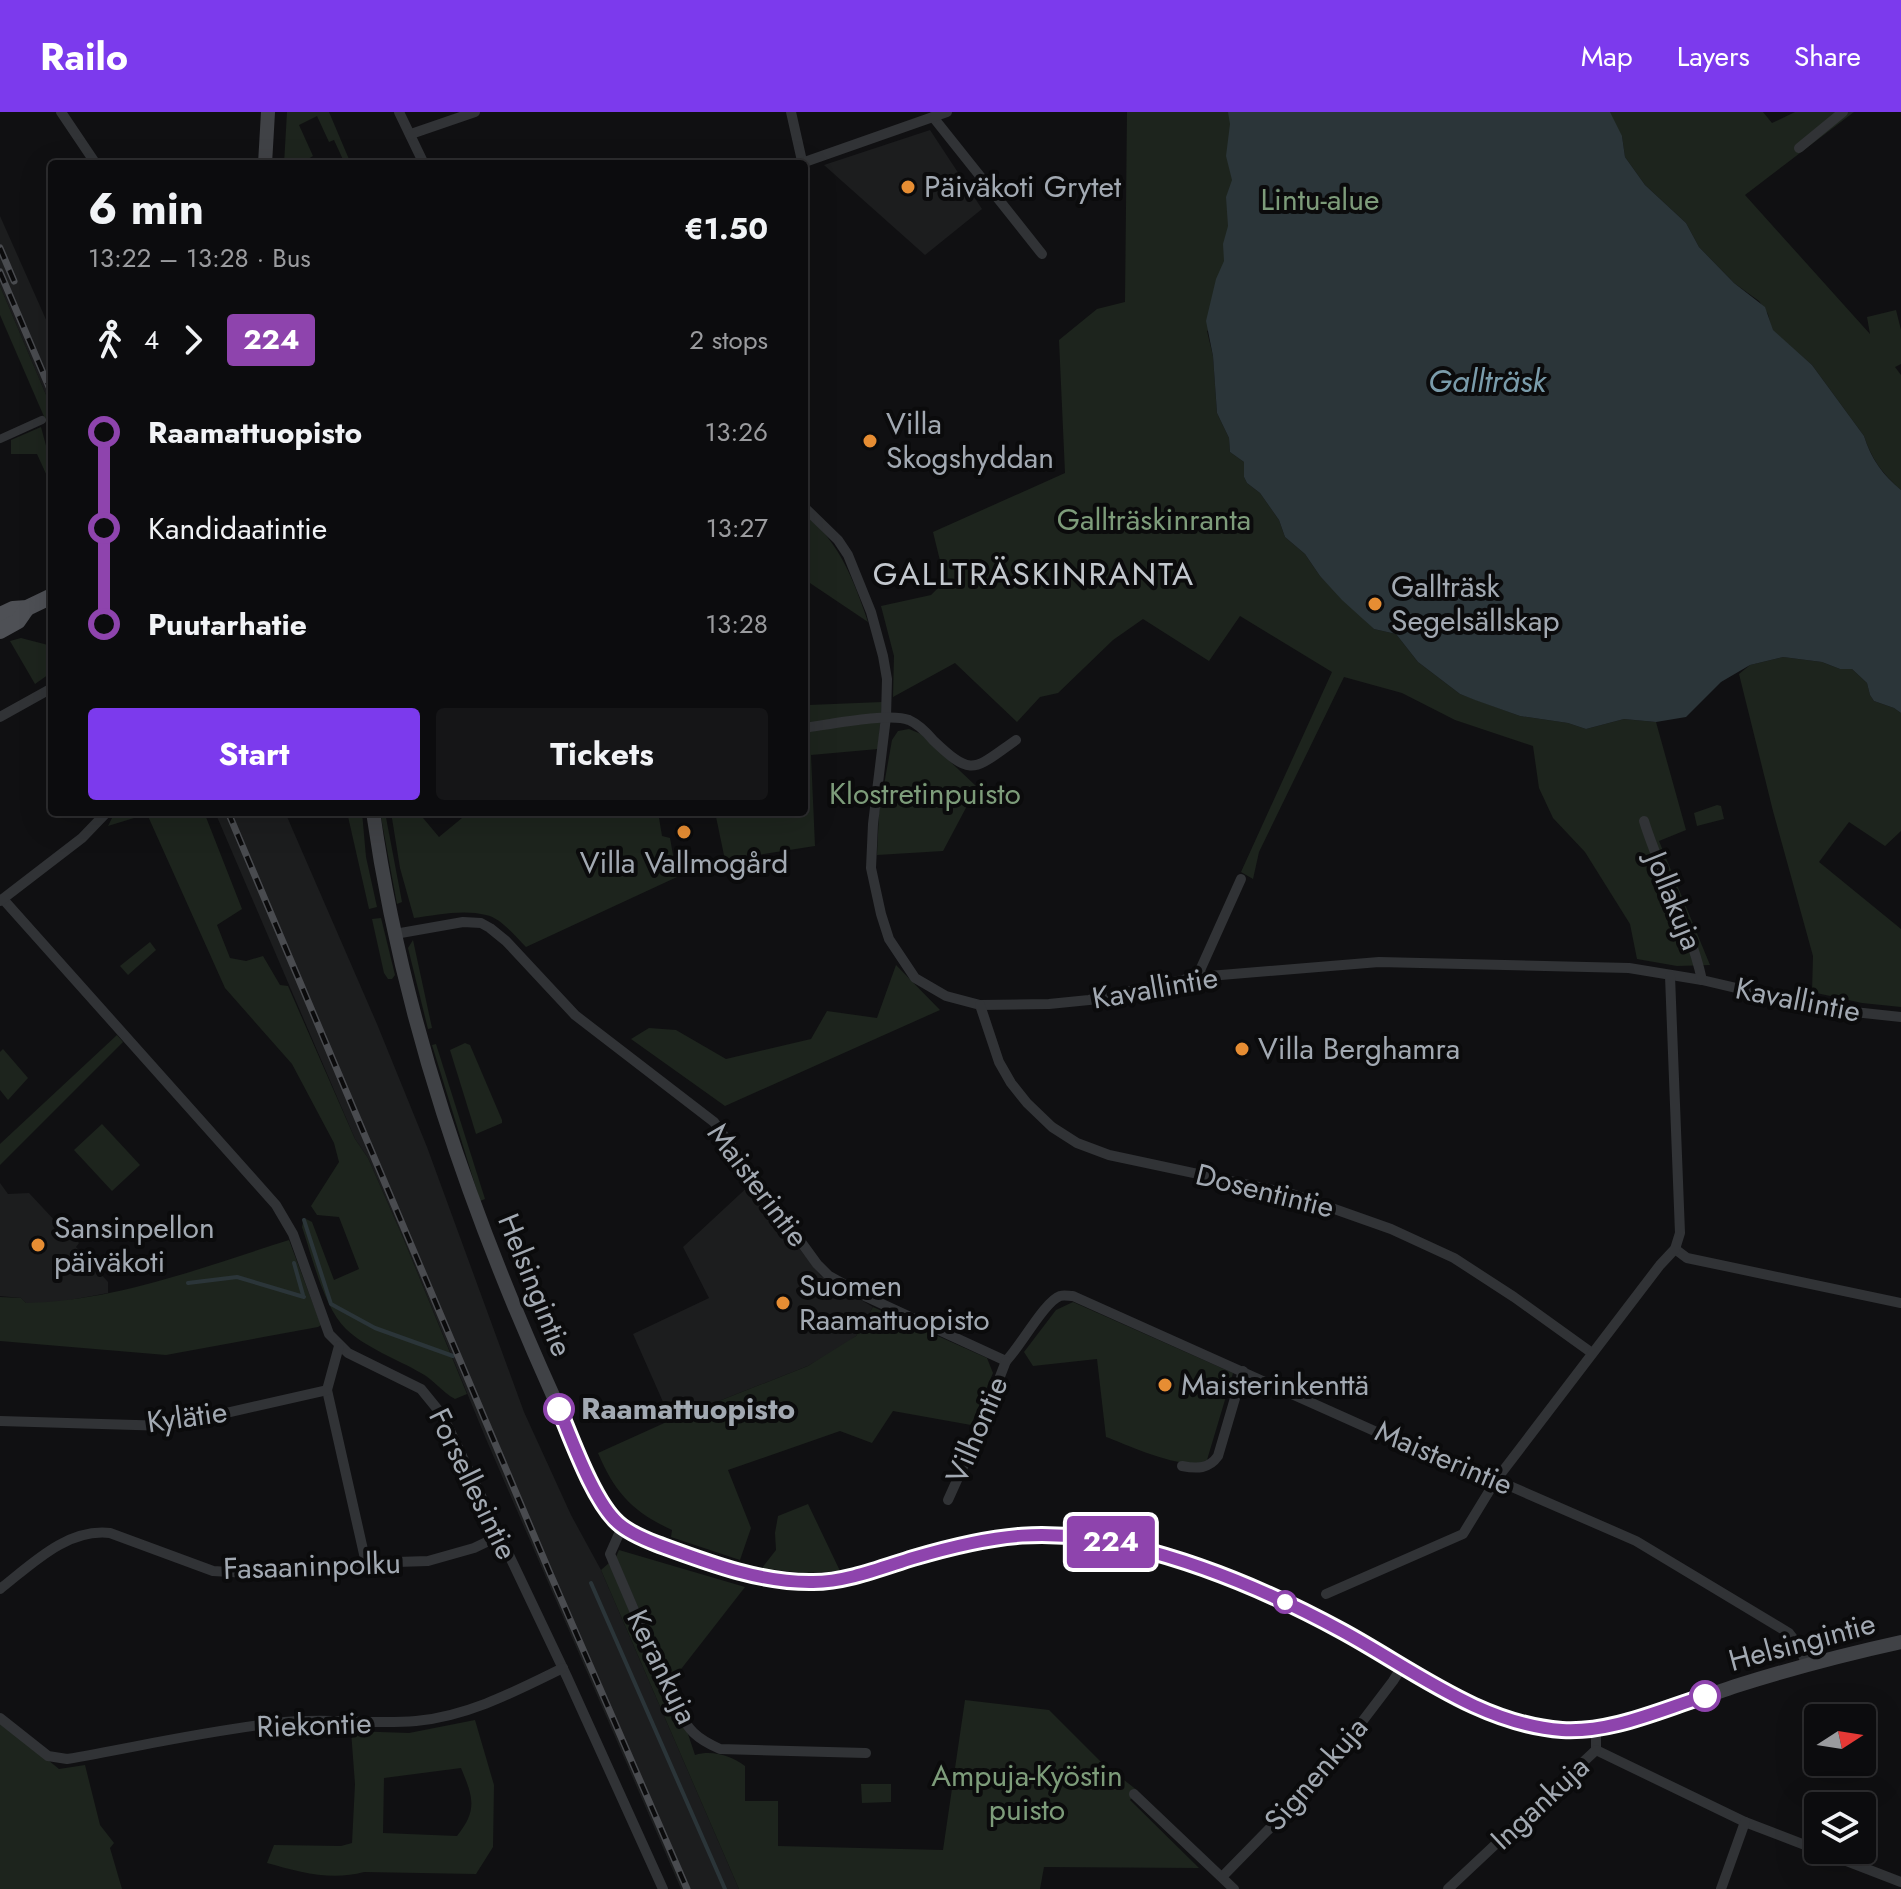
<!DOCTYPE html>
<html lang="en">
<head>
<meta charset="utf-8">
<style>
  body { margin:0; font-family:Jost,sans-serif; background:#151517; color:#f1f3f6; height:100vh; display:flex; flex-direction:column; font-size:30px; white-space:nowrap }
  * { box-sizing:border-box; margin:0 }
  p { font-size:26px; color:#9a9b9e }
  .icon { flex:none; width:44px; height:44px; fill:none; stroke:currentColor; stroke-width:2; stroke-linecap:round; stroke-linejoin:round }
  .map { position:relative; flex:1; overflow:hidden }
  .details { position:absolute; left:48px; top:48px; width:760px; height:656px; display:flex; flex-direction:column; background:#0c0c0e; border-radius:8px; box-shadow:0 8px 32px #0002,0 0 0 2px #2c2c2e }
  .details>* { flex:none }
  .badge { padding:0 16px; border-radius:6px; font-size:28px; line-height:52px }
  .needle { width:52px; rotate:78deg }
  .buttons { position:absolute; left:1804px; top:1592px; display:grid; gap:16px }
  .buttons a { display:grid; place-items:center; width:72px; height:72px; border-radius:8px; background:#0c0c0e; box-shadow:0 8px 32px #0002,0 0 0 2px #2c2c2e; font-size:40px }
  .map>.badge { position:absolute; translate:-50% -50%; box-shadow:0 0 0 4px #fff }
  .legs { display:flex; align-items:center; gap:12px; height:88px; padding:0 40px; font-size:26px }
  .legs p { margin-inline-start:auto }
  .head { display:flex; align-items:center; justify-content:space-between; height:136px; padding:0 40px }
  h1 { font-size:44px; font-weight:700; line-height:60px }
  .primary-button { display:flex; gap:16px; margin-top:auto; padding:16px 40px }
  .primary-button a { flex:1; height:92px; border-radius:8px; background:#7c3aed; color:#fff; font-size:32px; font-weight:700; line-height:92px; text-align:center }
  .primary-button a+a { background:#151517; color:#f1f3f6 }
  ul { padding:0 40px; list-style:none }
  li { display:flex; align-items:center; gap:28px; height:96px; font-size:30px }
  li i { display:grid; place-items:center; width:12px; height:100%; margin:0 10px; background:currentColor }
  li i::after { content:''; width:20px; height:20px; margin:-10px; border:6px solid; border-radius:50%; background:#0c0c0e }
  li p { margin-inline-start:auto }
  li:first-child i { background:linear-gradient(#0000 50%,currentColor 0) }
  li:last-child i { background:linear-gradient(currentColor 50%,#0000 0) }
  header { display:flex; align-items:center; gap:48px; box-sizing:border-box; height:112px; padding:0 40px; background:#7c3aed; color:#fff }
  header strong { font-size:38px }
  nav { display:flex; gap:44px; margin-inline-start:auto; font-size:28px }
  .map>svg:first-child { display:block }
  .built { fill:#1c1d1e }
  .green { fill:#1d241d; fill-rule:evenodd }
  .water { fill:#2b3539 }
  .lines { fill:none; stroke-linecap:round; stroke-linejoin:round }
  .stream { stroke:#2b3539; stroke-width:4 }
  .pedestrian { stroke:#313336; stroke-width:8 }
  .minor { stroke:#313336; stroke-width:10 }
  .secondary { stroke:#404246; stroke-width:14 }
  .primary { stroke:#4e5055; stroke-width:16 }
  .rail-casing { stroke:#494b4f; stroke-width:7 }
  .rail { stroke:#0b0b0c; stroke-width:4; stroke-dasharray:12; stroke-linecap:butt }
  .line-1-casing { stroke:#fff; stroke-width:18 }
  .line-1 { stroke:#8e44ad; stroke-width:12 }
  .poi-dot { fill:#e68d33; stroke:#0b0b0c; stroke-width:3 }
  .stop-1-dot { fill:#fff; stroke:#8e44ad; stroke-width:4 }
  .labels { text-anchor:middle; stroke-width:8; stroke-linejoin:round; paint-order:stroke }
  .poi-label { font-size:30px; fill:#a2a9b2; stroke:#0b0b0c; text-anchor:start }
  .park-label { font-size:30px; fill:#7d9c7a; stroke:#0b0b0c }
  .street-label { font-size:30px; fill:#a2a9b2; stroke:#0b0b0c }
  .stop-label { font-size:30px; font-weight:bold; fill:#a2a9b2; stroke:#0b0b0c; text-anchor:start }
  .water-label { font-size:32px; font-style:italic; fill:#7a9cab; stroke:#0b0b0c }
  .neighbourhood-label { font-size:32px; letter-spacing:2px; fill:#c3c8ce; stroke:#0b0b0c }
</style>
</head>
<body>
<header>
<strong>Railo</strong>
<nav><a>Map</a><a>Layers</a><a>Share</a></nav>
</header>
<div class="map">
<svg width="1901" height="1777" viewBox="0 0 1901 1777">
  <rect width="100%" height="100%" fill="#101012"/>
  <g class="built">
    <path d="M 930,18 L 982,97 L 925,143 L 824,53 Z"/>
    <path d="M 0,104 L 52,221 L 52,297 L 0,174 Z"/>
    <path d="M 215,700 L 285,700 L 377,912 L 427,1035 L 524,1300 L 571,1403 L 601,1458 L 739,1777 L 681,1777 L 486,1327 L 404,1128 L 368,1046 L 355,1027 Z"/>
    <path d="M 753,1070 L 788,1122 L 821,1164 L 873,1195 L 856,1224 L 842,1235 L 808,1254 L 671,1308 L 633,1222 L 709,1186 L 683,1135 Z"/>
    <path d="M 0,1071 L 8,1082 L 29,1081 L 56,1110 L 58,1109 L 79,1131 L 76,1135 L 108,1170 L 108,1181 L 54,1191 L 26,1191 L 21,1186 L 0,1184 Z"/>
  </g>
  <g class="green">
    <path d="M 287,0 L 329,0 L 351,52 L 345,52 L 334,28 L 329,30 L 317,4 L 299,13 L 313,44 L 300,52 L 284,52 Z"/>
    <path d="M 1127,0 L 1763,0 L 1772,11 L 1795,0 L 1854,0 L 1745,83 L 1870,222 L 1867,205 L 1896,198 L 1901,218 L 1901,252 L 1895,255 L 1901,263 L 1901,378 C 1883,363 1871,346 1864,324 L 1812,253 L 1772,218 L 1768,202 L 1759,189 L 1734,171 L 1699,135 L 1686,111 L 1645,73 L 1625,45 L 1622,24 L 1207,219 L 1213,244 L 1217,301 L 1229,326 L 1230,340 L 1244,350 L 1244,365 L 1247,371 L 1260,381 L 1279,408 L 1285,425 L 1305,442 L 1320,464 L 1374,517 L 1396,522 L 1418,550 L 1460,582 L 1520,604 L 1568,611 L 1586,617 L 1624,607 L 1656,610 L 1686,718 L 1659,729 L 1710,853 L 1677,854 L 1637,847 L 1630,812 L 1585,740 L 1553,706 L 1539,676 L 1533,634 L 1455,608 L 1402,581 L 1344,565 L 1259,740 L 1253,767 L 1241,760 L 1332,560 L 1240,504 L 1209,549 L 1143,507 L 1113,528 L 1058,581 L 1040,585 L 1017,610 L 955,551 L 893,585 L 894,544 L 881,494 L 931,483 L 945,469 L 933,420 L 1065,361 L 1059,228 L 1097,197 L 1125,190 Z"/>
    <path d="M 0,174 L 52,297 L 52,323 L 0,203 Z"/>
    <path d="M 41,315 L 52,356 L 52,375 L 37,342 L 11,342 L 11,328 Z"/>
    <path d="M 804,400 C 841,434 852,464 868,510 L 804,467 Z"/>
    <path d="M 21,526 L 48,533 L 52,542 L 52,560 L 35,572 L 10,529 Z"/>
    <path d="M 1783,545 L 1822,550 L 1840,557 L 1852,557 L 1867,571 L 1870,583 L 1874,589 L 1894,596 L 1901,601 L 1901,719 L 1885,734 L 1849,710 L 1819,750 L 1901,817 L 1901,895 L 1862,891 L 1812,880 L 1813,844 L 1773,699 L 1739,562 L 1750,553 Z"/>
    <path d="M 804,573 L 809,593 L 882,590 L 878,637 L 811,643 L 815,734 L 725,748 L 715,700 L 804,700 Z"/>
    <path d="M 909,617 L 921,622 L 977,675 L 943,739 L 877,743 L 879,701 L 892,628 L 898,619 Z"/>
    <path d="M 1717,693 L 1721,694 L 1724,707 L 1697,714 L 1694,701 Z"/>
    <path d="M 115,700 L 204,700 L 242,797 L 217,813 L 230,846 L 246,849 L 263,844 L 280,873 L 288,874 L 355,1027 L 368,1046 L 404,1128 L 467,1282 L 455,1287 C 442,1280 434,1268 421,1261 C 397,1247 366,1236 346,1217 C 324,1196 312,1144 302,1115 L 304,1106 L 312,1110 L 334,1168 L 359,1157 L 339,1105 L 317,1103 L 311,1094 L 339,1050 L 334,1031 L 292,952 L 225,876 L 147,702 L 108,714 Z"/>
    <path d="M 347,700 L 362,700 L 366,745 L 377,795 L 369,797 Z"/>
    <path d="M 380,700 L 385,700 L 402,790 L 397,792 Z"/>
    <path d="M 391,700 L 418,700 L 439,725 L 462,706 L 458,700 L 658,700 L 662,724 L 670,726 L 677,765 L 526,835 C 515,824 501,806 486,803 C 464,797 436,803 414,806 L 400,756 Z"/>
    <path d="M 381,806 L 395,863 L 392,867 L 388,867 L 384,861 L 372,807 Z"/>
    <path d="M 413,828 L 432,916 L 428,917 L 408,836 Z"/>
    <path d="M 150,830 L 156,838 L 128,863 L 120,854 Z"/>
    <path d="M 896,853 L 940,898 L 725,994 L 631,927 L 649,916 L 676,918 L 726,947 L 811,927 L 827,899 L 877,906 Z"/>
    <path d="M 117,923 L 123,930 L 0,1053 L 0,1032 Z"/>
    <path d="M 465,931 L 470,933 L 502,1008 L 502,1011 L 476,1022 L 450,938 Z"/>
    <path d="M 436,932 L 485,1087 L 480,1089 L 432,933 Z"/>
    <path d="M 3,937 L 28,966 L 8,988 L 0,978 L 0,940 Z"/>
    <path d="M 102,1012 L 140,1053 L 112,1079 L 74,1038 Z"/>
    <path d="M 289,1128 L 321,1213 L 318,1215 L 166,1243 L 0,1229 L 0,1185 L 21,1186 L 26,1191 C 116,1189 204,1155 289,1128 Z"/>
    <path d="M 1073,1190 L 1233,1261 L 1207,1348 C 1187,1361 1128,1333 1106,1325 L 1097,1247 L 1033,1254 L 1024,1240 L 1056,1198 Z"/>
    <path d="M 873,1195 L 987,1246 L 993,1261 L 971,1313 L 893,1299 L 872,1331 L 840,1319 L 728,1358 L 751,1416 L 740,1448 L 671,1425 L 672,1418 C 633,1400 615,1381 598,1341 L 671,1308 L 808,1254 L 856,1224 Z"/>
    <path d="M 808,1392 L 840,1459 L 803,1461 L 762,1456 L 776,1438 L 775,1421 L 778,1404 Z"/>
    <path d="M 619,1438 L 745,1475 L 671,1570 L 616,1445 Z"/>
    <path d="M 609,1451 L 688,1622 L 695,1643 C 712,1638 730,1643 745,1654 L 745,1689 L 778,1689 L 778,1734 L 943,1738 L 965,1588 L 1049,1598 L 1099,1648 L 1138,1679 L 1130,1688 L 1199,1756 L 1044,1755 L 1040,1777 L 739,1777 L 601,1458 Z"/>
    <path d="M 475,1608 L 494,1673 L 493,1735 L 476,1762 L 364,1760 C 331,1769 299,1760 267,1751 L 274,1733 L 341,1734 L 352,1731 L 355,1672 L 351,1619 L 409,1621 ZM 461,1656 C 473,1685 478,1698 457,1724 L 383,1721 L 384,1666 Z"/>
    <path d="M 0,1609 L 59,1657 L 85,1653 L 100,1713 L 114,1731 L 110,1736 L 122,1777 L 0,1777 Z"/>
    <path d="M 861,1672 L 891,1672 L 891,1690 L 862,1691 Z"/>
  </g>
  <path class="water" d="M 1228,0 L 1610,0 L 1622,24 L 1625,45 L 1645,73 L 1686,111 L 1699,135 L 1734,171 L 1765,195 L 1773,218 L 1812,253 L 1864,324 C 1871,347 1883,363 1901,378 L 1901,601 L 1894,596 L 1874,589 L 1870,583 L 1867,571 L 1852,557 L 1840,557 L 1822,550 L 1783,545 L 1750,553 L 1721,570 L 1686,605 L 1656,610 L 1624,607 L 1586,617 L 1568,611 L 1520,604 L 1475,588 L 1460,582 L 1418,550 L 1396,522 L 1374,517 L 1342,488 L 1320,464 L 1305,442 L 1285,425 L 1279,408 L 1260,381 L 1247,371 L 1244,365 L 1244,350 L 1230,340 L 1229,326 L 1217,301 L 1213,244 L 1206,209 L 1216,167 L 1224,149 L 1223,132 L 1228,114 L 1226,85 L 1232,68 L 1226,44 L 1230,12 Z"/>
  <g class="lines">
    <g class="stream">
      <path d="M 304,1108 L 331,1192 L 375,1216 L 453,1244"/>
      <path d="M 294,1151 L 303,1183"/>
      <path d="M 188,1171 L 237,1165 L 304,1185"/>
      <path d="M 591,1471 L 725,1777"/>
    </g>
    <path class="pedestrian" d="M 0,327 L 42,308"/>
    <g class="minor">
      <path d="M 61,0 L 96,52"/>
      <path d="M 399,0 L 424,52"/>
      <path d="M 791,0 L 802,49"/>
      <path d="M 933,5 L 1042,142"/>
      <path d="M 411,22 L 475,0"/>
      <path d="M 1799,36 L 1843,0"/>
      <path d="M 799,52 L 947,0"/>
      <path d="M 804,395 L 838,428 L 848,443 L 871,500 L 883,544 L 887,567 L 886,605 L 873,712 L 871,756 L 881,802 L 889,827 L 915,866 L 946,884 L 980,893 L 1049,892 L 1089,888 L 1197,865 L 1379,850 L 1629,856 L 1702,868 L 1826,897 L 1901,905"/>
      <path d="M 0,605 L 52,576"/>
      <path d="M 804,616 C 827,613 889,600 909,608 C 918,612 927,621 933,628 C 973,666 973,658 1016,628"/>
      <path d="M 1644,709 C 1661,764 1690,813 1702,868"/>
      <path d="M 3,787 L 276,1093 L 293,1122 L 329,1222 L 348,1241 L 421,1277 L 443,1304 L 567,1565 L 663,1777"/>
      <path d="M 0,789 L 82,726 L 107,700"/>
      <path d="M 395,822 L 463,810 L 481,811 L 490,816 L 506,829 L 575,903 L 714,1010 L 817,1152 L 829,1164 L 867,1185 L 1006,1249 C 1020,1235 1045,1189 1060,1184 C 1064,1183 1069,1184 1073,1184 L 1466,1360 L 1496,1368 L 1636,1429 L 1789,1521 L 1799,1534 L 1806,1551"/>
      <path d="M 1197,865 L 1241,767"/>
      <path d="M 980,893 L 999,950 L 1011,971 L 1027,991 L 1052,1015 L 1077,1031 L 1109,1043 L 1292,1082 L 1391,1117 L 1454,1146 L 1514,1185 L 1592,1241"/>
      <path d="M 1675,1137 L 1687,1146 L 1901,1191"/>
      <path d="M 327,1278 L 366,1451"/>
      <path d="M 0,1309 L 169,1314 L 327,1278 L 339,1234"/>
      <path d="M 1182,1354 C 1197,1357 1209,1357 1218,1344 L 1243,1259"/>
      <path d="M 948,1388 L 977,1324 L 1006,1249"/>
      <path d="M 622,1415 L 610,1442 L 676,1596 C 689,1618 695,1626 720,1637 L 866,1641"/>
      <path d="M 0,1477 C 32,1452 67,1416 110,1421 L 213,1459 L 263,1462 L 366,1451 L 428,1449 L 474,1436 L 499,1424"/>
      <path d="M 1326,1482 L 1463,1422 L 1496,1368 L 1660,1153 L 1675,1137 L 1680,1121 L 1670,864"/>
      <path d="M 0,1606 L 48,1644 L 67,1647 C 136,1635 206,1619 276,1611 C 320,1605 370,1613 416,1609 C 469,1604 516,1579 563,1556"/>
      <path d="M 1596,1616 L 1596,1638 L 1745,1710 L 1901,1770"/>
      <path d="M 1134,1682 L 1234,1777"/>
      <path d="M 1222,1765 L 1320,1665 L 1393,1569 L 1403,1553"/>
      <path d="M 1448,1777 L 1596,1638"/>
      <path d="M 1721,1777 L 1745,1710"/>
    </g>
    <g class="secondary">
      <path d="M 265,52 L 268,0"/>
      <path d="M 373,700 C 402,905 470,1100 555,1288 C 575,1332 593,1395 634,1422 C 687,1444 756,1472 814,1471 C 845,1470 876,1457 905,1449 C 977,1427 1034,1415 1109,1430 C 1190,1446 1268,1480 1340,1518 C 1411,1555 1481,1615 1564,1618 C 1621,1620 1686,1590 1739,1573 C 1793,1556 1846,1542 1901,1530"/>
    </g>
    <g class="primary">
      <path d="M 0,503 L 13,497 L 27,496 L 52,484"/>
      <path d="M 0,519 L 18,509 L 27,496"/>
    </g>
    <g class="rail-casing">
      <g id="rail">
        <path d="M 0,136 L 14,169"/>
        <path d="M 0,160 L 52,282"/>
        <path d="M 228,700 L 549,1459 L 687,1777"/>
      </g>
    </g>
    <use href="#rail" class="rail"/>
  </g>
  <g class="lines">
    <g class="line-1-casing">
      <path id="line-1" d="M 559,1297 C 572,1328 594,1390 618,1411 C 629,1421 644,1427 657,1432 C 706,1450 760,1471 813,1470 C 846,1470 881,1456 913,1446 C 994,1422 1049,1414 1133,1435 C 1206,1453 1276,1483 1342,1519 C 1412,1557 1480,1612 1562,1618 C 1611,1621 1660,1598 1705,1584"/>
    </g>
    <use href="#line-1" class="line-1"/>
  </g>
  <g class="poi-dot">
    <circle cx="908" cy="75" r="8"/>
    <circle cx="870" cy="329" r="8"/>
    <circle cx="1375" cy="492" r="8"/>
    <circle cx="684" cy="720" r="8"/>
    <circle cx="1242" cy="937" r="8"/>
    <circle cx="38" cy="1133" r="8"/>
    <circle cx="783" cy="1191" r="8"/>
    <circle cx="1165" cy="1273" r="8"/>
  </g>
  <g class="stop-1-dot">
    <circle cx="559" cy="1297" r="14"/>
    <circle cx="1285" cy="1490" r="10"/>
    <circle cx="1705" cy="1584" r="14"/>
  </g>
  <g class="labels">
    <g class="poi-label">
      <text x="924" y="85">Päiväkoti Grytet</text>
      <text x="886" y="322">Villa<tspan x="886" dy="34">Skogshyddan</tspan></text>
      <text x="1391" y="485">Gallträsk<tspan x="1391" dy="34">Segelsällskap</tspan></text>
      <text x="684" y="761" text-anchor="middle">Villa Vallmogård</text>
      <text x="1258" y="947">Villa Berghamra</text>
      <text x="54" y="1126">Sansinpellon<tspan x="54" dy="34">päiväkoti</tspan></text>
      <text x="799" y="1184">Suomen<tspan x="799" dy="34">Raamattuopisto</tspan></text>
      <text x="1181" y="1283">Maisterinkenttä</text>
    </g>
    <g class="park-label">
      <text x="1320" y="98">Lintu-alue</text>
      <text x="1154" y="418">Gallträskinranta</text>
      <text x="925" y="692">Klostretinpuisto</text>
      <text x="1027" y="1674">Ampuja-Kyöstin<tspan x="1027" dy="34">puisto</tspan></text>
    </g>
    <g class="street-label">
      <text transform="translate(1674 789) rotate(68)" y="10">Jollakuja</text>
      <text transform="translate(1155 876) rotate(-10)" y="10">Kavallintie</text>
      <text transform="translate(1798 888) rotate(11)" y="10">Kavallintie</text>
      <text transform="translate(758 1073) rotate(53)" y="10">Maisterintie</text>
      <text transform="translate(1265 1079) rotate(14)" y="10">Dosentintie</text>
      <text transform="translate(535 1173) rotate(68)" y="10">Helsingintie</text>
      <text transform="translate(187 1305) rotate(-8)" y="10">Kylätie</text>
      <text transform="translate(977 1318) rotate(-67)" y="10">Vilhontie</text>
      <text transform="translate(1444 1346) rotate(23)" y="10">Maisterintie</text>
      <text transform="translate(473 1372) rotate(64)" y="10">Forsellesintie</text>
      <text transform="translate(312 1454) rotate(-2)" y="10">Fasaaninpolku</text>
      <text transform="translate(1802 1530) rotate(-15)" y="10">Helsingintie</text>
      <text transform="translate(662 1555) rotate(64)" y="10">Kerankuja</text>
      <text transform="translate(314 1613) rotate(-2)" y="10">Riekontie</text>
      <text transform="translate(1316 1662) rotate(-49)" y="10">Signenkuja</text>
      <text transform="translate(1540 1691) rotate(-43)" y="10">Ingankuja</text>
    </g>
    <g class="stop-label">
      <text x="581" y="1307">Raamattuopisto</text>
    </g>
    <g class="water-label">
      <text x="1487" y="280">Gallträsk</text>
    </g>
    <g class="neighbourhood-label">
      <text x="1034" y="473">GALLTRÄSKINRANTA</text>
    </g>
  </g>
</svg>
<div class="buttons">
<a><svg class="needle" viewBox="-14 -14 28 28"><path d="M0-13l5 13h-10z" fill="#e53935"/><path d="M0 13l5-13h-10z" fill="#9a9b9e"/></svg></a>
<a><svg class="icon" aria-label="layers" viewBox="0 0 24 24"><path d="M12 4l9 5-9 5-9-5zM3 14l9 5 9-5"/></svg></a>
</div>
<b class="badge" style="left:1111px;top:1430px;background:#8e44ad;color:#fff">224</b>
<section class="details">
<div class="head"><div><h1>6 min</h1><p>13:22 – 13:28 · Bus</p></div><b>€1.50</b></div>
<div class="legs"><svg class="icon" aria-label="walk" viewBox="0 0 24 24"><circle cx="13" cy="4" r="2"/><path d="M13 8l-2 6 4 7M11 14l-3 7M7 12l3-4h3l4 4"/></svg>4<svg class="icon" aria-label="forward" viewBox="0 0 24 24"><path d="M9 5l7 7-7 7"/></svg><b class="badge" style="background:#8e44ad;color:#fff">224</b><p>2 stops</p></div>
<ul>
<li><i style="color:#8e44ad"></i><b>Raamattuopisto</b><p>13:26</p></li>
<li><i style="color:#8e44ad"></i><span>Kandidaatintie</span><p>13:27</p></li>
<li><i style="color:#8e44ad"></i><b>Puutarhatie</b><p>13:28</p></li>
</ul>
<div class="primary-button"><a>Start</a><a>Tickets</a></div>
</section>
</div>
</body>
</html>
